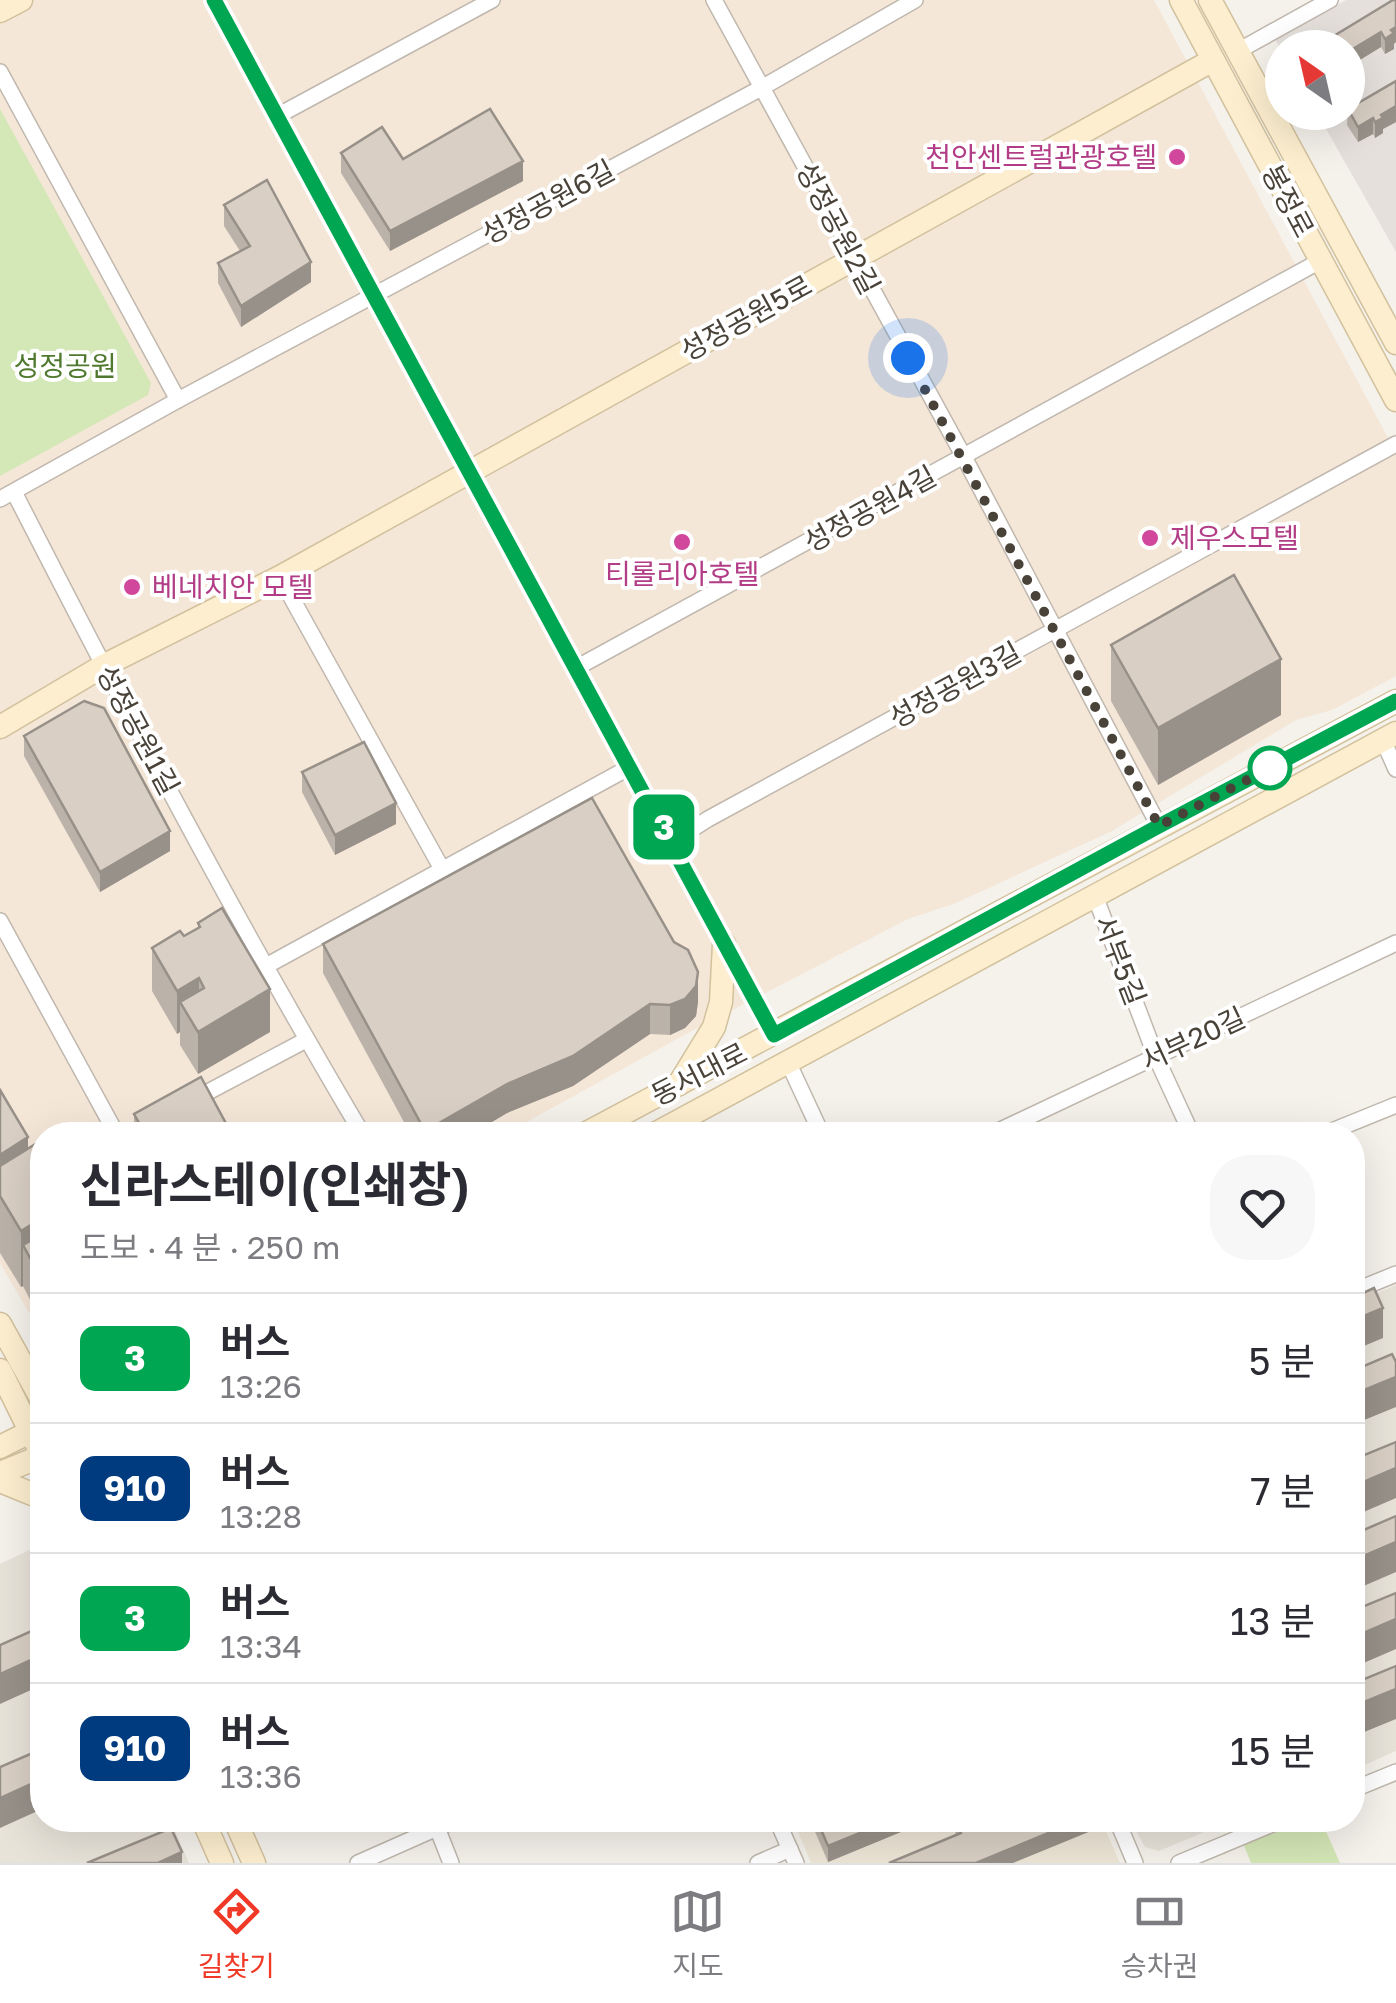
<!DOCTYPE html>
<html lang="ko">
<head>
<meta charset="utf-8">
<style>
  body { margin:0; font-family:"Golos Text","Noto Sans KR",sans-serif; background:#f7f7f7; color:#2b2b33; height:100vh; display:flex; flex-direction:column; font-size:38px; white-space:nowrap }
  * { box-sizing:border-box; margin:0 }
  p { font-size:32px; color:#7c7c81 }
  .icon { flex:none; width:55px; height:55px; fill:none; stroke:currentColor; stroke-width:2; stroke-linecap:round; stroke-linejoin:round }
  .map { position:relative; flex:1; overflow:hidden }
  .details { position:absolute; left:30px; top:1122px; width:1335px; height:710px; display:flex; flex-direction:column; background:#fff; border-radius:40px; box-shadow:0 10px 40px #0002 }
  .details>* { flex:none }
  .badge { padding:0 20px; border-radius:15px; font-size:35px; line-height:65px }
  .needle { width:65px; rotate:326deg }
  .tools { position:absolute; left:1265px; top:30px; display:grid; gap:20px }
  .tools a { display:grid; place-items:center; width:100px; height:100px; border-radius:50%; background:#fff; box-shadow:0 10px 40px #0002; font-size:50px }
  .you { position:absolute; width:50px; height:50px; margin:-25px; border:8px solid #fff; border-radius:50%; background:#1a73e8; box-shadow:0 0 0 15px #1a73e833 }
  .map>.badge { position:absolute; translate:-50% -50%; box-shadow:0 0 0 5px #fff }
  .round { display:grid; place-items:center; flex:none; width:105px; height:105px; border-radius:40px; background:#f7f7f7 }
  .headline { display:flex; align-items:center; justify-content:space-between; height:170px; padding:0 50px }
  h1 { font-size:48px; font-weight:700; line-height:75px }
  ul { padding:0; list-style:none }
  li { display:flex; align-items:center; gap:30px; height:130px; padding:0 50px; border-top:2px solid #e1e1e2 }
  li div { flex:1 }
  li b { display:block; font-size:38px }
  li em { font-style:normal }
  li .badge { min-width:110px; font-weight:700; text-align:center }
  .dock { display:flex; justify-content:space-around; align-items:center; height:140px; border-top:2px solid #e1e1e2; background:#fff; font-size:28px; color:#7c7c81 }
  .dock a { display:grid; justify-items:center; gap:5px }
  .dock .on { color:#f03927 }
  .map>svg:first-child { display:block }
  .residential { fill:#e8e3d9 }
  .commercial { fill:#f5e7d8 }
  .industrial { fill:#e5e0dc }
  .education { fill:#ede5d6 }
  .green { fill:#d4e7b6 }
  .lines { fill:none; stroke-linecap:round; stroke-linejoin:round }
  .street-casing { stroke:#c0b8ae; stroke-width:18 }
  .secondary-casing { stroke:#d2c19d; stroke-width:25 }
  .street { stroke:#fff; stroke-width:15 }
  .secondary { stroke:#fceece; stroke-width:22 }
  .wall { fill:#bbb2a9 }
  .shaded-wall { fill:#989189 }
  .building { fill:#d9cfc4; stroke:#989189; stroke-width:2.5 }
  .line-casing { stroke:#fff; stroke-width:22 }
  .line { stroke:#00a651; stroke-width:15 }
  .walk { stroke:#494239; stroke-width:10; stroke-dasharray:0 18 }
  .hotel-dot { fill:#d1479c; stroke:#fff; stroke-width:4 }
  .stop-dot { fill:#fff; stroke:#00a651; stroke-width:5 }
  .labels { text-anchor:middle; stroke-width:8; stroke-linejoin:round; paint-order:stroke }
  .hotel-label { font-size:28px; fill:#b23c85; stroke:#fff; text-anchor:start }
  .street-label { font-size:28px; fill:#494239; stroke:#fff }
  .park-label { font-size:28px; fill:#4f792e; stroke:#fff }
</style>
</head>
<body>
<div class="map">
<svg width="1396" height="1863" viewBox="0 0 1396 1863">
  <rect width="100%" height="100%" fill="#f5f1eb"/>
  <g class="residential">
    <path d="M 1396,1285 L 1396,1751 L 1353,1770 L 1352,1304 Z"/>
    <path d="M 42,1544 L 42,1820 L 170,1820 L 189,1863 L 0,1863 L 0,1564 Z"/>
    <path d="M 1130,1820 L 1233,1820 L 1159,1851 L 1145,1847 Z"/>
  </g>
  <path class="commercial" d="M 0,0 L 1154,0 L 1396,453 L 1396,676 L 1332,710 L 1296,720 L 1112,831 L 956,903 L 908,919 L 686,1034 L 503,1135 L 42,1135 L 42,1335 L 0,1263 Z"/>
  <path class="industrial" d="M 1346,0 L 1396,0 L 1396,252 L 1317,113 L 1348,112 L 1348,48 L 1282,48 L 1282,52 L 1275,39 Z"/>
  <path class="education" d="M 793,1820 L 1101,1820 L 1120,1863 L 811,1863 Z"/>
  <g class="green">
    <path d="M 0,109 L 151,383 L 148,395 L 0,476 Z"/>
    <path d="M 1297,1820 L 1321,1820 L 1340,1863 L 1251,1863 L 1243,1843 Z"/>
  </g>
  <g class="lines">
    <g class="street-casing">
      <g id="street">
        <path d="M 214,0 L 774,1035"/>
        <path d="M 714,0 L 964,457 L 1159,826"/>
        <path d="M 1238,51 L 1330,0"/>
        <path d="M 0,72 L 178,400"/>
        <path d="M 279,115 L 492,0"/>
        <path d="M 14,492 C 125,709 238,925 363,1135"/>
        <path d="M 0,499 L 178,400 L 763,87 L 915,0"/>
        <path d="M 280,577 L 442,869"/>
        <path d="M 576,668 L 1320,261"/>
        <path d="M 1383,740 L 1396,769"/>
        <path d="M 672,842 L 708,819 L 1396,444"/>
        <path d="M 1095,896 L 1156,1057 L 1192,1135"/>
        <path d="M 0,921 L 117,1135"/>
        <path d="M 266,966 L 630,767"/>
        <path d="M 788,1062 L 822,1135"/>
        <path d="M 193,1100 L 306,1040"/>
        <path d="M 990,1135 L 1396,943"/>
        <path d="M 1322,1135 L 1396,1105"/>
        <path d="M 1352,1292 L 1396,1274"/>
        <path d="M 1352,1790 L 1396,1772"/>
        <path d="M 434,1820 L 451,1863"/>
        <path d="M 777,1820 L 796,1863"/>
        <path d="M 1117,1820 L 1135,1863"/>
        <path d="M 358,1863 L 455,1820"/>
        <path d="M 758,1863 L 790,1849"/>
        <path d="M 1179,1863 L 1282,1820"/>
      </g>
    </g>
    <g class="secondary-casing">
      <g id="secondary">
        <path d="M 1181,0 L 1396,400"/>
        <path d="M 1210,0 L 1396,343"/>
        <path d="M 0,11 L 21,0"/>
        <path d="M 0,727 L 103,666 L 280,577 L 1213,60"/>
        <path d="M 679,1084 L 714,1027 L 721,1002 L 724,944"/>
        <path d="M 583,1135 L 1396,701"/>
        <path d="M 653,1135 L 1396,733"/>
        <path d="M 0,1324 L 42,1400"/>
        <path d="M 0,1370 L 42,1455"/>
        <path d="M 0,1447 L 42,1426"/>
        <path d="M 0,1473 L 42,1456"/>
        <path d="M 0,1481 L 42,1498"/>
        <path d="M 203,1820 L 222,1863"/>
        <path d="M 235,1820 L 254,1863"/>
      </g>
    </g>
    <use href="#street" class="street"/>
    <use href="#secondary" class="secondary"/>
  </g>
  <g class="wall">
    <path d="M 1393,0 L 1394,49 L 1385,54 L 1381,47 L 1350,66 L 1350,71 L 1348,73 L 1348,48 Z"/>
    <path d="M 1396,81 L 1396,122 L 1383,129 L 1383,133 L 1375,138 L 1373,134 L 1358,142 L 1347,125 L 1348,109 Z"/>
    <path d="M 341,153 L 403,159 L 523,181 L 390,251 L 341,173 Z"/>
    <path d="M 224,205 L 311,282 L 241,327 L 218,283 L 218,263 L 240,251 L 224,226 Z"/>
    <path d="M 1111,645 L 1281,715 L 1158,785 L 1111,701 Z"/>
    <path d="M 24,736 L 170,851 L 100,892 L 24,756 Z"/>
    <path d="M 302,772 L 396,824 L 335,855 L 302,792 Z"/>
    <path d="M 198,923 L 270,1032 L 198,1074 L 180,1045 L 180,1032 L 177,1034 L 152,991 L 152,948 L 184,936 L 198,928 Z"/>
    <path d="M 323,944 L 698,1002 L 696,1016 L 685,1028 L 670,1035 L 650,1034 L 573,1086 L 507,1113 L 470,1135 L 411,1135 L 323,973 Z"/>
    <path d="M 0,1090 L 28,1149 L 42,1140 L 42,1323 L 23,1286 L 21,1287 L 0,1253 Z"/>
    <path d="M 134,1114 L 229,1135 L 134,1135 Z"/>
    <path d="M 810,1820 L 930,1820 L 828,1862 Z"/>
    <path d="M 954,1820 L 991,1820 L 991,1821 L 1091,1820 L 1091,1831 L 956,1835 L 954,1828 Z"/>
  </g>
  <g class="shaded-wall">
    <path d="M 1396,27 L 1396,42 L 1394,44 L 1394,49 L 1385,54 L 1385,39 L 1391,30 Z"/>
    <path d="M 1381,32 L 1381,47 L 1350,66 L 1350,71 L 1348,73 L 1348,52 Z"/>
    <path d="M 1396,106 L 1396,122 L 1383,129 L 1383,133 L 1375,138 L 1375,122 L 1381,115 Z"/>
    <path d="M 1373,118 L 1373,134 L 1358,142 L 1358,127 Z"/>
    <path d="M 523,161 L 523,181 L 390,251 L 390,231 Z"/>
    <path d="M 311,262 L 311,282 L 241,327 L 241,306 Z"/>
    <path d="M 1281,659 L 1281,715 L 1158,785 L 1158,728 Z"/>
    <path d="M 396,803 L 396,824 L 335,855 L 335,835 Z"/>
    <path d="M 170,831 L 170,851 L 100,892 L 100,872 Z"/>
    <path d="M 698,972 L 698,1002 L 696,1016 L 685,1028 L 670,1035 L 670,1005 Z"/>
    <path d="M 199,978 L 199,1021 L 180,1002 L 180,1032 L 177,1034 L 177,991 Z"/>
    <path d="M 270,989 L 270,1032 L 198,1074 L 198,1032 Z"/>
    <path d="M 650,1004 L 650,1034 L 573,1086 L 507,1113 L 470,1135 L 425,1135 L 425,1131 Z"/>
    <path d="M 28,1137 L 28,1157 L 0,1175 L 0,1155 Z"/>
    <path d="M 42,1218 L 42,1274 L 23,1245 L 23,1286 L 21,1287 L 21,1231 Z"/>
    <path d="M 1383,1308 L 1383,1338 L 1352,1351 L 1352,1321 Z"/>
    <path d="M 1396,1377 L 1396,1407 L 1352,1425 L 1352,1395 Z"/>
    <path d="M 1396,1468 L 1396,1498 L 1352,1517 L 1352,1487 Z"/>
    <path d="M 1396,1542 L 1396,1572 L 1352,1591 L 1352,1561 Z"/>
    <path d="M 1396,1619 L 1396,1649 L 1352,1668 L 1352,1638 Z"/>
    <path d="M 42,1655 L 42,1685 L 0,1704 L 0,1674 Z"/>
    <path d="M 1396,1689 L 1396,1719 L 1352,1737 L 1352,1707 Z"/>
    <path d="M 42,1779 L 42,1809 L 0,1828 L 0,1798 Z"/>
    <path d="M 892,1820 L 930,1820 L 828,1862 L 828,1846 Z"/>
    <path d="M 1080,1820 L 1091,1820 L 1091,1831 L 1013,1863 L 976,1863 Z"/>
    <path d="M 182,1852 L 182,1863 L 158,1863 Z"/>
  </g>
  <g class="building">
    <path d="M 1393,0 L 1396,0 L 1396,27 L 1391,30 L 1394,33 L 1385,39 L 1381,32 L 1348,52 L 1350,56 L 1348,58 L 1348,48 L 1314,48 Z"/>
    <path d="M 1396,81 L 1396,106 L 1381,115 L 1383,118 L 1375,122 L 1373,118 L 1358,127 L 1348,109 Z"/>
    <path d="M 490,109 L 523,161 L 390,231 L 341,153 L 382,127 L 403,159 Z"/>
    <path d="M 267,180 L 311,262 L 241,306 L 218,263 L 250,246 L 224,205 Z"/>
    <path d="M 1234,575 L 1281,659 L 1158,728 L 1111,645 Z"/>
    <path d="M 84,701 L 104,708 L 170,831 L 100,872 L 24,736 Z"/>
    <path d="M 364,742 L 396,803 L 335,835 L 302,772 Z"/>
    <path d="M 592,798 L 674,942 L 688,950 L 698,972 L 696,986 L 685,999 L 670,1005 L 650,1004 L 573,1056 L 507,1084 L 425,1131 L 323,944 Z"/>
    <path d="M 222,908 L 270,989 L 198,1032 L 180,1002 L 204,988 L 199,978 L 177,991 L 152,948 L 180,931 L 184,936 L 200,927 L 198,923 Z"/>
    <path d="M 201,1077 L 229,1129 L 218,1135 L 146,1135 L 134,1114 Z"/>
    <path d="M 0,1090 L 28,1137 L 0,1155 Z"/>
    <path d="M 42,1140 L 42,1218 L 21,1231 L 0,1196 L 0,1166 Z"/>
    <path d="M 42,1234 L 42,1280 L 23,1245 Z"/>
    <path d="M 1374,1288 L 1383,1308 L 1352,1321 L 1352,1298 Z"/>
    <path d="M 1392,1354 L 1396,1362 L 1396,1377 L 1352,1395 L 1352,1371 Z"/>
    <path d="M 1396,1442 L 1396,1468 L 1352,1487 L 1352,1460 Z"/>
    <path d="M 1396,1516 L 1396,1542 L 1352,1561 L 1352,1535 Z"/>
    <path d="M 1396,1593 L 1396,1619 L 1352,1638 L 1352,1611 Z"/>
    <path d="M 36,1629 L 42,1655 L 0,1674 L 0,1645 Z"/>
    <path d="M 1396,1666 L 1396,1689 L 1352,1707 L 1352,1684 Z"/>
    <path d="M 42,1749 L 42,1779 L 0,1798 L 0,1767 Z"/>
    <path d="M 817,1820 L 892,1820 L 828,1846 Z"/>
    <path d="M 957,1820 L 991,1820 L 991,1821 L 1080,1820 L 976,1863 L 889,1863 L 961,1833 Z"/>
    <path d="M 171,1828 L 182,1852 L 158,1863 L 87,1863 Z"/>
  </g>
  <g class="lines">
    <g class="line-casing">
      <path id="line" d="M 214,0 L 774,1035 L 1159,826 L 1396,701"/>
    </g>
    <use href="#line" class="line"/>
    <path class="walk" d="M 908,358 L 1159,826 L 1270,768"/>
  </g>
  <g class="hotel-dot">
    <circle cx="1177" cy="157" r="10"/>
    <circle cx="1150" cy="538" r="10"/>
    <circle cx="682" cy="542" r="10"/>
    <circle cx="132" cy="587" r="10"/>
  </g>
  <circle class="stop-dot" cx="1270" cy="768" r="20"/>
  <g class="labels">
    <g class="hotel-label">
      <text x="1157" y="167" text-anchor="end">천안센트럴관광호텔</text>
      <text x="1170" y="548">제우스모텔</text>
      <text x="682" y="584" text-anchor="middle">티롤리아호텔</text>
      <text x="152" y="597">베네치안 모텔</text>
    </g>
    <g class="street-label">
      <text transform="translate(1288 201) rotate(62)" y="10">봉정로</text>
      <text transform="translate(548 202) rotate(-28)" y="10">성정공원6길</text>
      <text transform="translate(838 228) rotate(62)" y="10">성정공원2길</text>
      <text transform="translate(746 318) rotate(-29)" y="10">성정공원5로</text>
      <text transform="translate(870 509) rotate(-29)" y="10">성정공원4길</text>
      <text transform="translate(955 685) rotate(-29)" y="10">성정공원3길</text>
      <text transform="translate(138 730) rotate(62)" y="10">성정공원1길</text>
      <text transform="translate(1120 960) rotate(69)" y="10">서부5길</text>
      <text transform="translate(1193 1039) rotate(-25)" y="10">서부20길</text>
      <text transform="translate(699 1074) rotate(-27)" y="10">동서대로</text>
    </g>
    <g class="park-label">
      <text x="65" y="376">성정공원</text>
    </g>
  </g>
</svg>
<div class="tools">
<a><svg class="needle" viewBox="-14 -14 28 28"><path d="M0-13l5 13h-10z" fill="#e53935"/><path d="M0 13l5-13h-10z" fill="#7c7c81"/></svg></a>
</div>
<div class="you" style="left:908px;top:358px"></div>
<b class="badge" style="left:664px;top:827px;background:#00a651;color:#fff">3</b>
<section class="details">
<div class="headline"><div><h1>신라스테이(인쇄창)</h1><p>도보 · 4 분 · 250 m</p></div><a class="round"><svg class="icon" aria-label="heart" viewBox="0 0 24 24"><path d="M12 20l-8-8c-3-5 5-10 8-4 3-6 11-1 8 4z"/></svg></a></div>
<ul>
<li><span class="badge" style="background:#00a651;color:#fff">3</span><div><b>버스</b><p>13:26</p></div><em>5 분</em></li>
<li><span class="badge" style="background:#003b80;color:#fff">910</span><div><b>버스</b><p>13:28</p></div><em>7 분</em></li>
<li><span class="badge" style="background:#00a651;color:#fff">3</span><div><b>버스</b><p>13:34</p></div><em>13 분</em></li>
<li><span class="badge" style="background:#003b80;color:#fff">910</span><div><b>버스</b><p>13:36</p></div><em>15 분</em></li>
</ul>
</section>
</div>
<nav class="dock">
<a class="on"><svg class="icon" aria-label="directions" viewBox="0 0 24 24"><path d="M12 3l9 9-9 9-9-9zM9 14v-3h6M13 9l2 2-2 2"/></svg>길찾기</a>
<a><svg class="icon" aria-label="map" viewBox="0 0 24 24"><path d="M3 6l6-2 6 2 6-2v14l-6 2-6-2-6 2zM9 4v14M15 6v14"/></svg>지도</a>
<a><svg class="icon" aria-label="tickets" viewBox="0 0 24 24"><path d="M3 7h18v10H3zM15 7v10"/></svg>승차권</a>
</nav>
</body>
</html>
